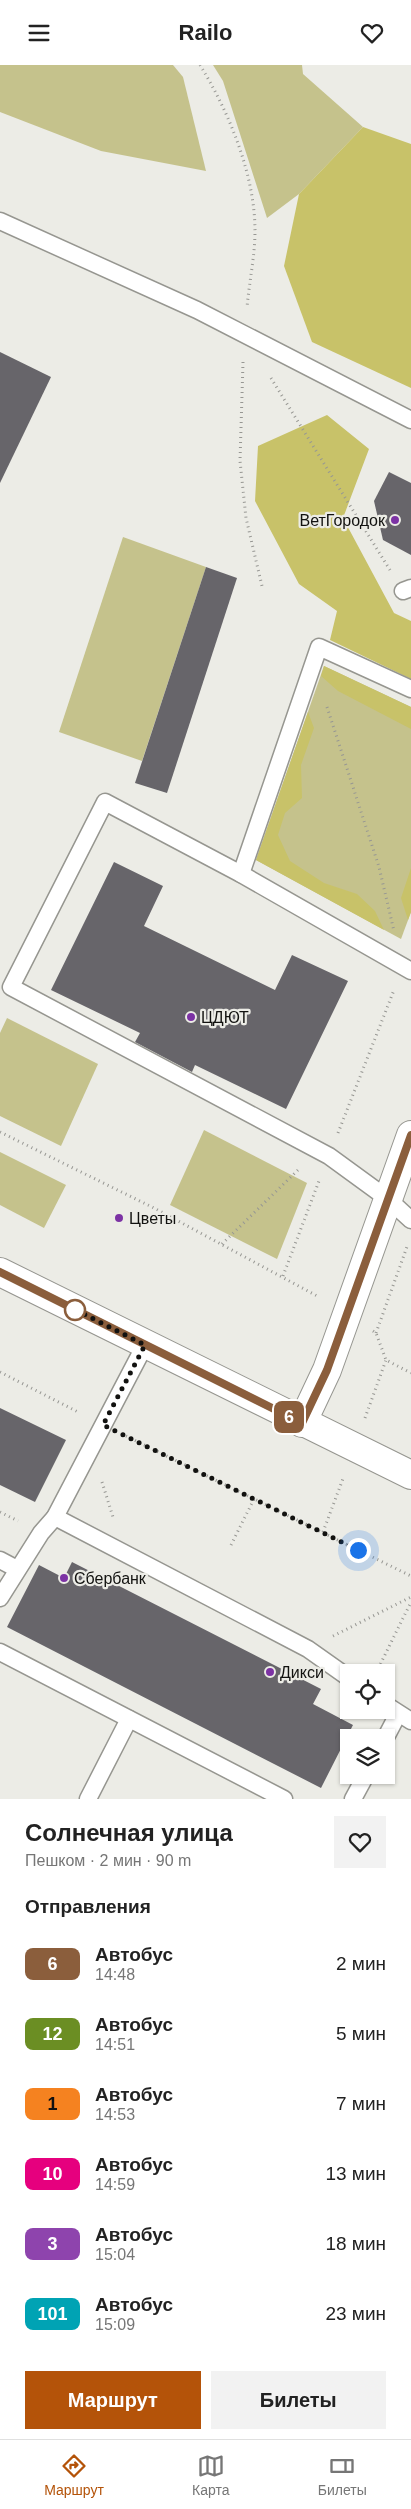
<!DOCTYPE html>
<html lang="ru">
<head>
<meta charset="utf-8">
<style>
  body { margin:0; font-family:Helvetica,sans-serif; background:#f2f2f2; color:#222; height:100vh; display:flex; flex-direction:column; font-size:19px; white-space:nowrap }
  * { box-sizing:border-box; margin:0 }
  p { font-size:16px; color:#767676 }
  .icon { flex:none; width:28px; height:28px; fill:none; stroke:currentColor; stroke-width:2; stroke-linecap:round; stroke-linejoin:round }
  .map { position:relative; height:1734px; overflow:hidden }
  .side { display:flex; flex-direction:column; background:#fff; flex:1 }
  .side>* { flex:none }
  .badge { padding:0 10px; border-radius:8px; font-size:18px; line-height:32px }
  .buttons { position:absolute; left:340px; top:1599px; display:grid; gap:10px }
  .buttons a { display:grid; place-items:center; width:55px; height:55px; border-radius:0px; background:#fff; box-shadow:0 1px 4px #0004; font-size:25px }
  .you { position:absolute; width:25px; height:25px; margin:-12px; border:4px solid #fff; border-radius:50%; background:#1a73e8; box-shadow:0 0 0 8px #1a73e833 }
  .map>.badge { position:absolute; translate:-50% -50%; box-shadow:0 0 0 2px #fff }
  h2 { padding:0 25px; font-size:19px; line-height:45px }
  .round { display:grid; place-items:center; flex:none; width:52px; height:52px; border-radius:0px; background:#f2f2f2 }
  .overview { display:flex; align-items:center; justify-content:space-between; height:85px; padding:0 25px }
  h1 { font-size:24px; font-weight:700; line-height:38px }
  .action { display:flex; gap:10px; margin-top:auto; padding:10px 25px }
  .action a { flex:1; height:58px; border-radius:0px; background:#b45309; color:#fff; font-size:20px; font-weight:700; line-height:58px; text-align:center }
  .action a+a { background:#f2f2f2; color:#222 }
  ul { padding:0; list-style:none }
  li { display:flex; align-items:center; gap:15px; height:70px; padding:0 25px }
  li div { flex:1 }
  li b { display:block; font-size:19px }
  li em { font-style:normal }
  li .badge { min-width:55px; font-weight:700; text-align:center }
  header { display:flex; justify-content:space-between; align-items:center; height:65px; padding:0 25px; background:#fff; font-size:22px; font-weight:700 }
  .dock { display:flex; justify-content:space-around; align-items:center; height:70px; border-top:1px solid #e0e0e0; background:#fff; font-size:14px; color:#767676 }
  .dock a { display:grid; justify-items:center; gap:2px }
  .dock .on { color:#b45309 }
  .map>svg:first-child { display:block }
  .green { fill:#c5c28c }
  .forest { fill:#c8c269 }
  .building { fill:#67656a }
  .lines { fill:none; stroke-linecap:round; stroke-linejoin:round }
  .service-casing { stroke:#969690; stroke-width:19 }
  .tertiary-casing { stroke:#969690; stroke-width:30 }
  .secondary-casing { stroke:#969690; stroke-width:30 }
  .path { stroke:#979793; stroke-width:3; stroke-dasharray:1 4; stroke-linecap:butt }
  .service { stroke:#fff; stroke-width:16 }
  .tertiary { stroke:#fff; stroke-width:28 }
  .secondary { stroke:#fff; stroke-width:28 }
  .line-casing { stroke:#fff; stroke-width:11 }
  .line { stroke:#8b5e3c; stroke-width:8 }
  .walk { stroke:#121210; stroke-width:5; stroke-dasharray:0 9 }
  .poi-dot { fill:#7c32a4; stroke:#ecece6; stroke-width:2 }
  .stop-dot { fill:#fff; stroke:#8b5e3c; stroke-width:2.5 }
  .labels { text-anchor:middle; stroke-width:4.5; stroke-linejoin:round; paint-order:stroke }
  .poi-label { font-size:16px; fill:#121210; stroke:#ecece6; text-anchor:start }
</style>
</head>
<body>
<header><svg class="icon" aria-label="menu" viewBox="0 0 24 24"><path d="M4 6h16M4 12h16M4 18h16"/></svg>Railo<svg class="icon" aria-label="heart" viewBox="0 0 24 24"><path d="M12 20l-8-8c-3-5 5-10 8-4 3-6 11-1 8 4z"/></svg></header>
<div class="map">
<svg width="411" height="1734" viewBox="0 0 411 1734">
  <rect width="100%" height="100%" fill="#ecece6"/>
  <g class="green">
    <path d="M 0,0 L 173,0 L 183,12 L 206,106 L 101,86 L 0,47 Z"/>
    <path d="M 213,0 L 302,0 L 303,9 L 363,62 L 299,129 L 267,153 L 223,16 Z"/>
    <path d="M 123,472 L 206,502 L 142,696 L 59,667 Z"/>
    <path d="M 324,601 L 411,642 L 411,847 L 401,874 L 256,795 Z"/>
    <path d="M 7,953 L 98,999 L 61,1081 L 0,1051 L 0,968 Z"/>
    <path d="M 204,1065 L 307,1118 L 277,1194 L 170,1140 Z"/>
    <path d="M 0,1087 L 66,1120 L 44,1163 L 0,1140 Z"/>
  </g>
  <g class="forest">
    <path d="M 363,62 L 411,79 L 411,323 L 312,277 L 284,201 L 299,129 Z"/>
    <path d="M 327,350 L 369,384 L 343,453 L 394,548 L 411,556 L 411,614 L 330,575 L 337,546 L 299,519 L 255,436 L 258,381 Z"/>
    <path d="M 324,601 L 411,642 L 411,664 L 338,626 L 321,611 Z"/>
    <path d="M 308,647 L 314,663 L 301,700 L 302,733 L 285,748 L 278,770 L 290,796 L 324,818 L 357,829 L 375,846 L 384,865 L 256,795 Z"/>
    <path d="M 411,803 L 411,847 L 408,855 L 401,833 Z"/>
  </g>
  <g class="building">
    <path d="M 0,287 L 51,312 L 0,418 Z"/>
    <path d="M 389,407 L 411,418 L 411,490 L 383,475 L 374,436 Z"/>
    <path d="M 206,502 L 237,513 L 167,728 L 135,718 Z"/>
    <path d="M 114,797 L 163,821 L 144,861 L 275,925 L 292,890 L 348,916 L 286,1044 L 195,1000 L 192,1007 L 135,977 L 140,968 L 51,925 Z"/>
    <path d="M 0,1343 L 66,1375 L 35,1437 L 0,1420 Z"/>
    <path d="M 72,1497 L 321,1624 L 313,1639 L 353,1660 L 321,1723 L 7,1562 L 39,1500 L 64,1513 Z"/>
  </g>
  <g class="lines">
    <g class="service-casing">
      <g id="service">
        <path d="M 0,156 L 197,245 L 411,355"/>
        <path d="M 403,526 L 411,523"/>
        <path d="M 241,809 L 319,582 L 411,624"/>
        <path d="M 411,906 L 241,809 L 105,737 L 11,922 L 329,1091 L 388,1134 L 411,1155"/>
        <path d="M 55,1452 L 308,1584 L 349,1613"/>
        <path d="M 0,1495 L 17,1504"/>
        <path d="M 0,1533 L 41,1468 L 55,1452 L 145,1280"/>
        <path d="M 0,1587 L 284,1734"/>
        <path d="M 386,1640 L 411,1656"/>
        <path d="M 386,1672 L 398,1649"/>
        <path d="M 88,1734 L 129,1654"/>
        <path d="M 353,1734 L 366,1710"/>
      </g>
    </g>
    <g class="tertiary-casing">
      <path id="tertiary" d="M 302,1358 L 327,1305 L 411,1070"/>
    </g>
    <g class="secondary-casing">
      <path id="secondary" d="M 0,1207 L 411,1410"/>
    </g>
    <g class="path">
      <path d="M 200,0 C 229,47 255,110 255,166 C 255,191 249,218 247,243"/>
      <path d="M 243,297 L 240,396 L 246,453 L 262,521"/>
      <path d="M 271,313 L 390,505"/>
      <path d="M 327,642 L 379,802 L 394,866"/>
      <path d="M 0,1067 L 154,1143 L 319,1232"/>
      <path d="M 338,1068 L 394,925"/>
      <path d="M 222,1179 L 298,1105"/>
      <path d="M 283,1211 L 319,1116"/>
      <path d="M 373,1266 L 376,1268 L 386,1295 L 411,1308"/>
      <path d="M 376,1268 L 408,1179"/>
      <path d="M 0,1307 L 80,1348"/>
      <path d="M 365,1353 L 386,1295"/>
      <path d="M 126,1371 L 411,1511"/>
      <path d="M 102,1417 L 113,1452"/>
      <path d="M 0,1447 L 18,1456"/>
      <path d="M 323,1467 L 344,1411"/>
      <path d="M 231,1480 L 254,1434"/>
      <path d="M 333,1571 L 411,1532"/>
      <path d="M 376,1608 L 411,1537"/>
    </g>
    <use href="#service" class="service"/>
    <use href="#tertiary" class="tertiary"/>
    <use href="#secondary" class="secondary"/>
  </g>
  <g class="lines">
    <g class="line-casing">
      <path id="line" d="M 0,1207 L 302,1358 L 327,1305 L 411,1070"/>
    </g>
    <use href="#line" class="line"/>
    <path class="walk" d="M 75,1245 L 72,1243 L 145,1280 L 103,1360 L 358,1485"/>
  </g>
  <g class="poi-dot">
    <circle cx="395" cy="455" r="5"/>
    <circle cx="191" cy="952" r="5"/>
    <circle cx="119" cy="1153" r="5"/>
    <circle cx="64" cy="1513" r="5"/>
    <circle cx="270" cy="1607" r="5"/>
  </g>
  <circle class="stop-dot" cx="75" cy="1245" r="10"/>
  <g class="labels">
    <g class="poi-label">
      <text x="385" y="461" text-anchor="end">ВетГородок</text>
      <text x="201" y="958">ЦДЮТ</text>
      <text x="129" y="1159">Цветы</text>
      <text x="74" y="1519">Сбербанк</text>
      <text x="280" y="1613">Дикси</text>
    </g>
  </g>
</svg>
<div class="buttons">
<a><svg class="icon" aria-label="locate" viewBox="0 0 24 24"><circle cx="12" cy="12" r="6"/><path d="M12 2v4M12 18v4M2 12h4M18 12h4"/></svg></a>
<a><svg class="icon" aria-label="layers" viewBox="0 0 24 24"><path d="M12 4l9 5-9 5-9-5zM3 14l9 5 9-5"/></svg></a>
</div>
<div class="you" style="left:358px;top:1485px"></div>
<b class="badge" style="left:289px;top:1352px;background:#8b5e3c;color:#fff">6</b>
</div>
<section class="side">
<div class="overview"><div><h1>Солнечная улица</h1><p>Пешком · 2 мин · 90 m</p></div><a class="round"><svg class="icon" aria-label="heart" viewBox="0 0 24 24"><path d="M12 20l-8-8c-3-5 5-10 8-4 3-6 11-1 8 4z"/></svg></a></div>
<h2>Отправления</h2>
<ul>
<li><span class="badge" style="background:#8b5e3c;color:#fff">6</span><div><b>Автобус</b><p>14:48</p></div><em>2 мин</em></li>
<li><span class="badge" style="background:#6b8e23;color:#fff">12</span><div><b>Автобус</b><p>14:51</p></div><em>5 мин</em></li>
<li><span class="badge" style="background:#f58220;color:#111">1</span><div><b>Автобус</b><p>14:53</p></div><em>7 мин</em></li>
<li><span class="badge" style="background:#e6007e;color:#fff">10</span><div><b>Автобус</b><p>14:59</p></div><em>13 мин</em></li>
<li><span class="badge" style="background:#8e44ad;color:#fff">3</span><div><b>Автобус</b><p>15:04</p></div><em>18 мин</em></li>
<li><span class="badge" style="background:#00a3b4;color:#fff">101</span><div><b>Автобус</b><p>15:09</p></div><em>23 мин</em></li>
</ul>
<div class="action"><a>Маршрут</a><a>Билеты</a></div>
</section>
<nav class="dock">
<a class="on"><svg class="icon" aria-label="directions" viewBox="0 0 24 24"><path d="M12 3l9 9-9 9-9-9zM9 14v-3h6M13 9l2 2-2 2"/></svg>Маршрут</a>
<a><svg class="icon" aria-label="map" viewBox="0 0 24 24"><path d="M3 6l6-2 6 2 6-2v14l-6 2-6-2-6 2zM9 4v14M15 6v14"/></svg>Карта</a>
<a><svg class="icon" aria-label="tickets" viewBox="0 0 24 24"><path d="M3 7h18v10H3zM15 7v10"/></svg>Билеты</a>
</nav>
</body>
</html>
